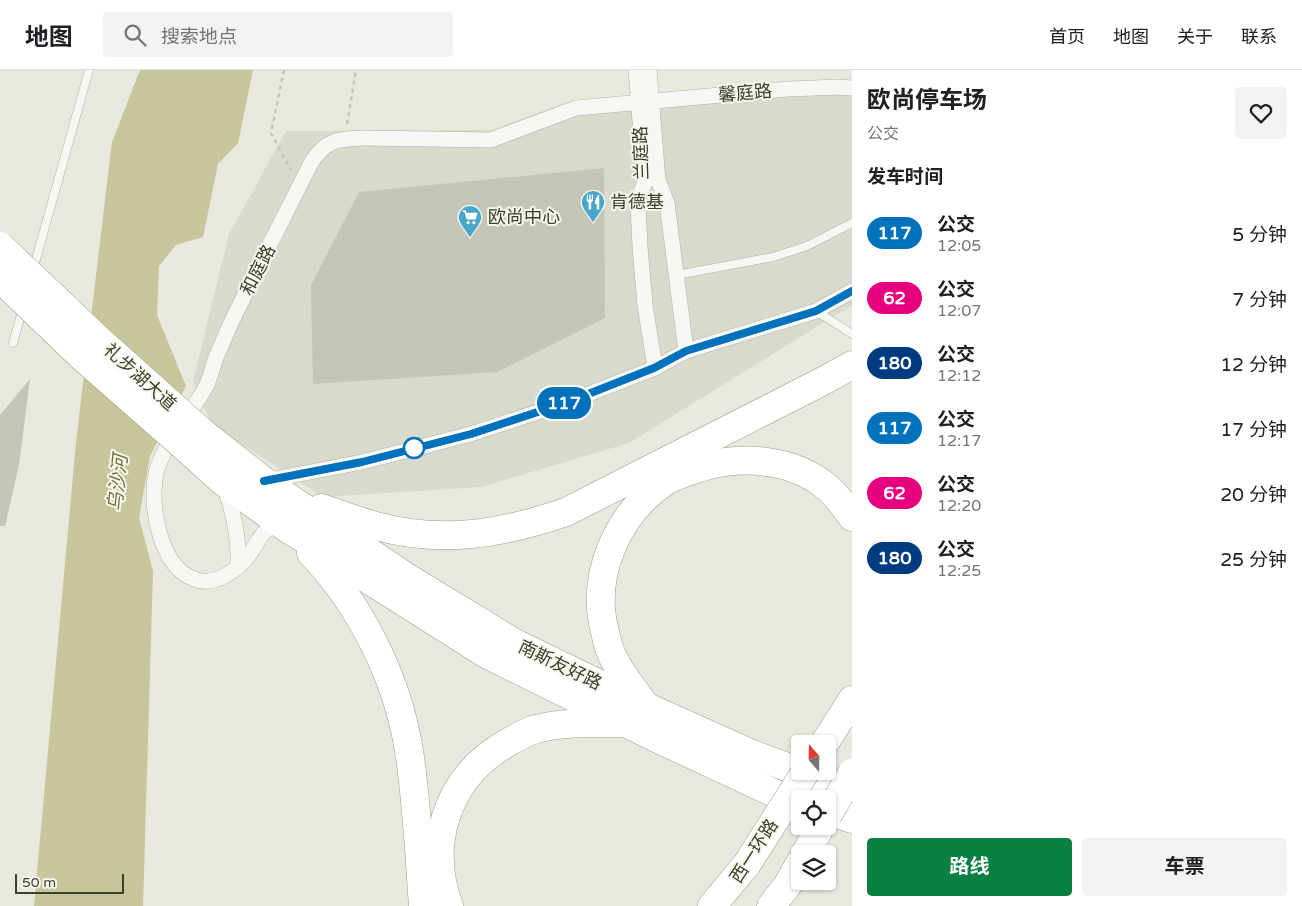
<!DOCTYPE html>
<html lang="zh">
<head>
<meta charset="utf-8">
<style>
  body { margin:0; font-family:"Varela Round","Noto Sans SC",sans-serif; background:#f2f2f2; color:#202124; height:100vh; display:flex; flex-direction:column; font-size:19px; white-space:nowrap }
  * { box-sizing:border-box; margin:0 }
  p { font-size:16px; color:#757577 }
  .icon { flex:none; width:28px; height:28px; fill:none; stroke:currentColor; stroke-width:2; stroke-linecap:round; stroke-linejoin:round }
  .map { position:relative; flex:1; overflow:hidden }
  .panel { display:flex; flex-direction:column; background:#fff; width:450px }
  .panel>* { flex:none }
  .badge { padding:0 10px; border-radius:16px; font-size:18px; line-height:32px }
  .needle { width:32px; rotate:340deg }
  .buttons { position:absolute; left:791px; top:665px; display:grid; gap:10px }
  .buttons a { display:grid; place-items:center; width:45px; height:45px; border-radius:5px; background:#fff; box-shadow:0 1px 4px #0004; font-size:25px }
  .scale { position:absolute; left:15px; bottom:12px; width:109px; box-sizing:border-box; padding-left:5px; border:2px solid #3d3f29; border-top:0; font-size:14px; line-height:18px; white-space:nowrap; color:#3d3f29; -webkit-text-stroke:4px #f6f6ef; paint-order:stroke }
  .map>.badge { position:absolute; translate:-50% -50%; box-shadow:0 0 0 2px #fff }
  h2 { padding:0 15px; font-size:19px; line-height:45px }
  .round { display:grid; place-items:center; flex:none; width:52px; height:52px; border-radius:5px; background:#f2f2f2 }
  .summary { display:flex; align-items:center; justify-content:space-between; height:85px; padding:0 15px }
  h1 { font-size:24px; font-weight:700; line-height:38px }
  .button { display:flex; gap:10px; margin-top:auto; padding:10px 15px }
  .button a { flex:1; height:58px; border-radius:5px; background:#0b8043; color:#fff; font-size:20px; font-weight:700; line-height:58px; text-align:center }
  .button a+a { background:#f2f2f2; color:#202124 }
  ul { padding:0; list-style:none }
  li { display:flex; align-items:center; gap:15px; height:65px; padding:0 15px }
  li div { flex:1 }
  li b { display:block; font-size:19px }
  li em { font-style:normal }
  li .badge { min-width:55px; font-weight:700; text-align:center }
  header { display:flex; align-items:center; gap:30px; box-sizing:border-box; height:70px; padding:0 25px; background:#fff; border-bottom:1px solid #e0e0e0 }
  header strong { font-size:24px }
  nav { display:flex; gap:28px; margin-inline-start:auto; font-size:18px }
  .search { width:350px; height:45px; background:#f2f2f2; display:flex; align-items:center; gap:12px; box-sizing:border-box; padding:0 18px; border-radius:5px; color:#757577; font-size:19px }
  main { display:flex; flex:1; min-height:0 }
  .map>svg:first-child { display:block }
  .built { fill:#d9dace }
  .water { fill:#c7c59b }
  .building { fill:#c4c5b7 }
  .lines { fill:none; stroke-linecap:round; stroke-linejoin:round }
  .lane-casing { stroke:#b1b2a5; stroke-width:9 }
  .street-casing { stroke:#b1b2a5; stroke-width:16 }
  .highway-casing { stroke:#9e9e87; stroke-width:29 }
  .path { stroke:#c2c3ba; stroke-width:2.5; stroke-dasharray:4 4; stroke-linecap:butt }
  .lane { stroke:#f6f7f2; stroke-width:8 }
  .street { stroke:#f6f7f2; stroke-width:15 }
  .highway { stroke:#fff; stroke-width:28 }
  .highway-bridge-casing { stroke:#9e9e87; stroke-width:29; stroke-linecap:butt }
  .highway-bridge { stroke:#fff; stroke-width:28 }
  .line-casing { stroke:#fff; stroke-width:11 }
  .line { stroke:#0072bc; stroke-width:8 }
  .stop-dot { fill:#fff; stroke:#0072bc; stroke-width:2.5 }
  .labels { text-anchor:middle; stroke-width:4; stroke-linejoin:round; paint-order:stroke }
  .street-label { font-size:18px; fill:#3d3f29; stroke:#f6f6ef }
  .poi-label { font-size:18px; fill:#3d3f29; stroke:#f6f6ef; text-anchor:start }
  .water-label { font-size:19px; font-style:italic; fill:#727034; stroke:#f6f6ef }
</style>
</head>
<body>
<header>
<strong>地图</strong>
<div class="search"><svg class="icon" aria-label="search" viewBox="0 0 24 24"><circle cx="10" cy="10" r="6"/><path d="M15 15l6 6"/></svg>搜索地点</div>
<nav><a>首页</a><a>地图</a><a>关于</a><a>联系</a></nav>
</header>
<main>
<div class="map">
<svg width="852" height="836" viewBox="0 0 852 836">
  <rect width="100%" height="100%" fill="#e8e8df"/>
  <path class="built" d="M 852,14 L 852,235 L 629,373 L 481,417 L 323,427 L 212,355 L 193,311 L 229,164 L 286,61 L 491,60 L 568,32 Z"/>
  <path class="water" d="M 140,0 L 253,0 L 238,73 L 218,94 L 203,167 L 176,175 L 159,196 L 157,245 L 186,316 L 150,386 L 139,448 L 153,501 L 143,836 L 34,836 L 76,372 L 112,72 Z"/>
  <g class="building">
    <path d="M 604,98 L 605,248 L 497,302 L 313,314 L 311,215 L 359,122 Z"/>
    <path d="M 30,309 L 19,395 L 5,456 L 0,456 L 0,345 Z"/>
  </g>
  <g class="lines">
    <g class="lane-casing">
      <g id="lane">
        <path d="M 33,200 L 89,0"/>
        <path d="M 677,205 L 773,187 L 807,176 L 852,153"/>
        <path d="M 816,241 L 852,264"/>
        <path d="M 13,273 L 23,238"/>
      </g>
    </g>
    <g class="street-casing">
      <g id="street">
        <path d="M 636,0 L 645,113 L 639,125 L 638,134 L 640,177 L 645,235 L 655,298"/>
        <path d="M 649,0 L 658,110 L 667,133 L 686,281"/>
        <path d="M 264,411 L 362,392 L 471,364 L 568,332 L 655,298 L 686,281 L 816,241 L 852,221"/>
        <path d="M 223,414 C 233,439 239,468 238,495"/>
        <path d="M 284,457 C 262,453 260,471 249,485 C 237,501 214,517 194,509 C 160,497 149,435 156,403 C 164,372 190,346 205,318 C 210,310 212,299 215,290 C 220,278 225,267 230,255 C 256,201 284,147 311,93 C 326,69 339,69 365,68 L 491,70 L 576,38 L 788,19 L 839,17 L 852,18"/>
      </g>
    </g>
    <g class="highway-casing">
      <g id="highway">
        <path d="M 203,363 L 264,411 L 408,508 L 513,572 L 645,636 L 752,684 L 852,721"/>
        <path d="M 187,379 L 221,410 L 285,457 L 486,584 L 654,667 L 787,729 L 800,733"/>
        <path d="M 321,438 C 339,444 357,451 376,456 C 442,474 502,464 566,442 L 825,310 L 852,295"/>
        <path d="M 311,483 C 361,535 398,610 409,681 C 417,732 419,784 423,836"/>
        <path d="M 645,635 C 635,621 623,607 615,591 C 610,583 607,572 605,562 C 590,506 617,445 663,413 C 674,405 689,401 702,397 C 744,385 794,389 828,418 C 837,426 845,437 852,447"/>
        <path d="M 824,674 L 852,630"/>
        <path d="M 828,741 L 852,749"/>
        <path d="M 805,784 L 821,756"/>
        <path d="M 449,836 C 427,777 445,713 499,678 C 510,671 523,663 536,659 C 563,652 592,653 620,653"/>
        <path d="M 712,836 L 747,794"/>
        <path d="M 771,836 L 787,816 L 800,793"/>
      </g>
    </g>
    <g class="path">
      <path d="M 284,0 L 271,63 L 291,100"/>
      <path d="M 347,54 L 356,0"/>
    </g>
    <use href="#lane" class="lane"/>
    <use href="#street" class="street"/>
    <use href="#highway" class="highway"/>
    <g class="highway-bridge-casing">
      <g id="highway-bridge">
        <path d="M 0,176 L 99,270 L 203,363"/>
        <path d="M 0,208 L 81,286 L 187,379"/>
        <path d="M 828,745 L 852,703"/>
        <path d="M 747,794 L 806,701"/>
      </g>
    </g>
    <use href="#highway-bridge" class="highway-bridge"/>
  </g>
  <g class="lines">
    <g class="line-casing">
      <path id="line" d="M 264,411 L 362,392 L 471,364 L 568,332 L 654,298 L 686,281 L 816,241 L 852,221"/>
    </g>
    <use href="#line" class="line"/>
  </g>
  <defs>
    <g id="restaurant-pin" transform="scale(1.25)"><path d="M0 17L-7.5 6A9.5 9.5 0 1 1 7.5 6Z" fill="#48a6ca" stroke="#f6f6ef"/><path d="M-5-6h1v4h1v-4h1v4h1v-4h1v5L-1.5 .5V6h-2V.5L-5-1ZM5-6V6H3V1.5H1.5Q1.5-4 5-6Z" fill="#fff"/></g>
    <g id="supermarket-pin" transform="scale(1.25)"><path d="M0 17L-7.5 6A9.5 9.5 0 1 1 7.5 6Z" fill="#48a6ca" stroke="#f6f6ef"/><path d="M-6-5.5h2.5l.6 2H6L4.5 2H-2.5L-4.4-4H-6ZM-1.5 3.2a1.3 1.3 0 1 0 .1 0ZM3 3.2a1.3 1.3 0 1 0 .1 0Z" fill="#fff"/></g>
  </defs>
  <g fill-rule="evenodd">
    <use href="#restaurant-pin" x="593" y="132"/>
    <use href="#supermarket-pin" x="470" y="147"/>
  </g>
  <circle class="stop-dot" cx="414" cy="378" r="10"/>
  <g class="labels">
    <g class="street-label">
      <text transform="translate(745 23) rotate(-5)" y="6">馨庭路</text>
      <text transform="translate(641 83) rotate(-92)" y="6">兰庭路</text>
      <text transform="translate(258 200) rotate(-63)" y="6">和庭路</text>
      <text transform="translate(140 307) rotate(42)" y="6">礼步湖大道</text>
      <text transform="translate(560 595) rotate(26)" y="6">南斯友好路</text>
      <text transform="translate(754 781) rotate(-57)" y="6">西一环路</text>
    </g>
    <g class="poi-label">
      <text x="610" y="138">肯德基</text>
      <text x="488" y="153">欧尚中心</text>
    </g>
    <g class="water-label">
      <text transform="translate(117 413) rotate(-84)" y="7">乌沙河</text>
    </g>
  </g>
</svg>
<div class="buttons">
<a><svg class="needle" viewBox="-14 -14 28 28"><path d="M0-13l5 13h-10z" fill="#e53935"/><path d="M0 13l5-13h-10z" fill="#757577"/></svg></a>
<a><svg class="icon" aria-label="locate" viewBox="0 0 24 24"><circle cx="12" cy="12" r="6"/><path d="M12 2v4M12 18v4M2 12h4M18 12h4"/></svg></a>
<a><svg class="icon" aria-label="layers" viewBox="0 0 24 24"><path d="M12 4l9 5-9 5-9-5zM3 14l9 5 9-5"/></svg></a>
</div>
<div class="scale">50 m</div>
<b class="badge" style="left:564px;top:333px;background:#0072bc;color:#fff">117</b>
</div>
<section class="panel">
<div class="summary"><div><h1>欧尚停车场</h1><p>公交</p></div><a class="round"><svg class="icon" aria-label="heart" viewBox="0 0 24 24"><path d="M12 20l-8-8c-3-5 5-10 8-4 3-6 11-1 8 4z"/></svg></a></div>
<h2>发车时间</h2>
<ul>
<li><span class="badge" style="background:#0072bc;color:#fff">117</span><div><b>公交</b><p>12:05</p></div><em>5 分钟</em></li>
<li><span class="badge" style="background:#e6007e;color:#fff">62</span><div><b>公交</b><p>12:07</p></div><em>7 分钟</em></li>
<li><span class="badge" style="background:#003b80;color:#fff">180</span><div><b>公交</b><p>12:12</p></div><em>12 分钟</em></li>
<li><span class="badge" style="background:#0072bc;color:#fff">117</span><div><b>公交</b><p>12:17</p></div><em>17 分钟</em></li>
<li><span class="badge" style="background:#e6007e;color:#fff">62</span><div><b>公交</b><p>12:20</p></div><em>20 分钟</em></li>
<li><span class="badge" style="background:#003b80;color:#fff">180</span><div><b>公交</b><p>12:25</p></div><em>25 分钟</em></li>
</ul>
<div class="button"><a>路线</a><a>车票</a></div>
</section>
</main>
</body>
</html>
